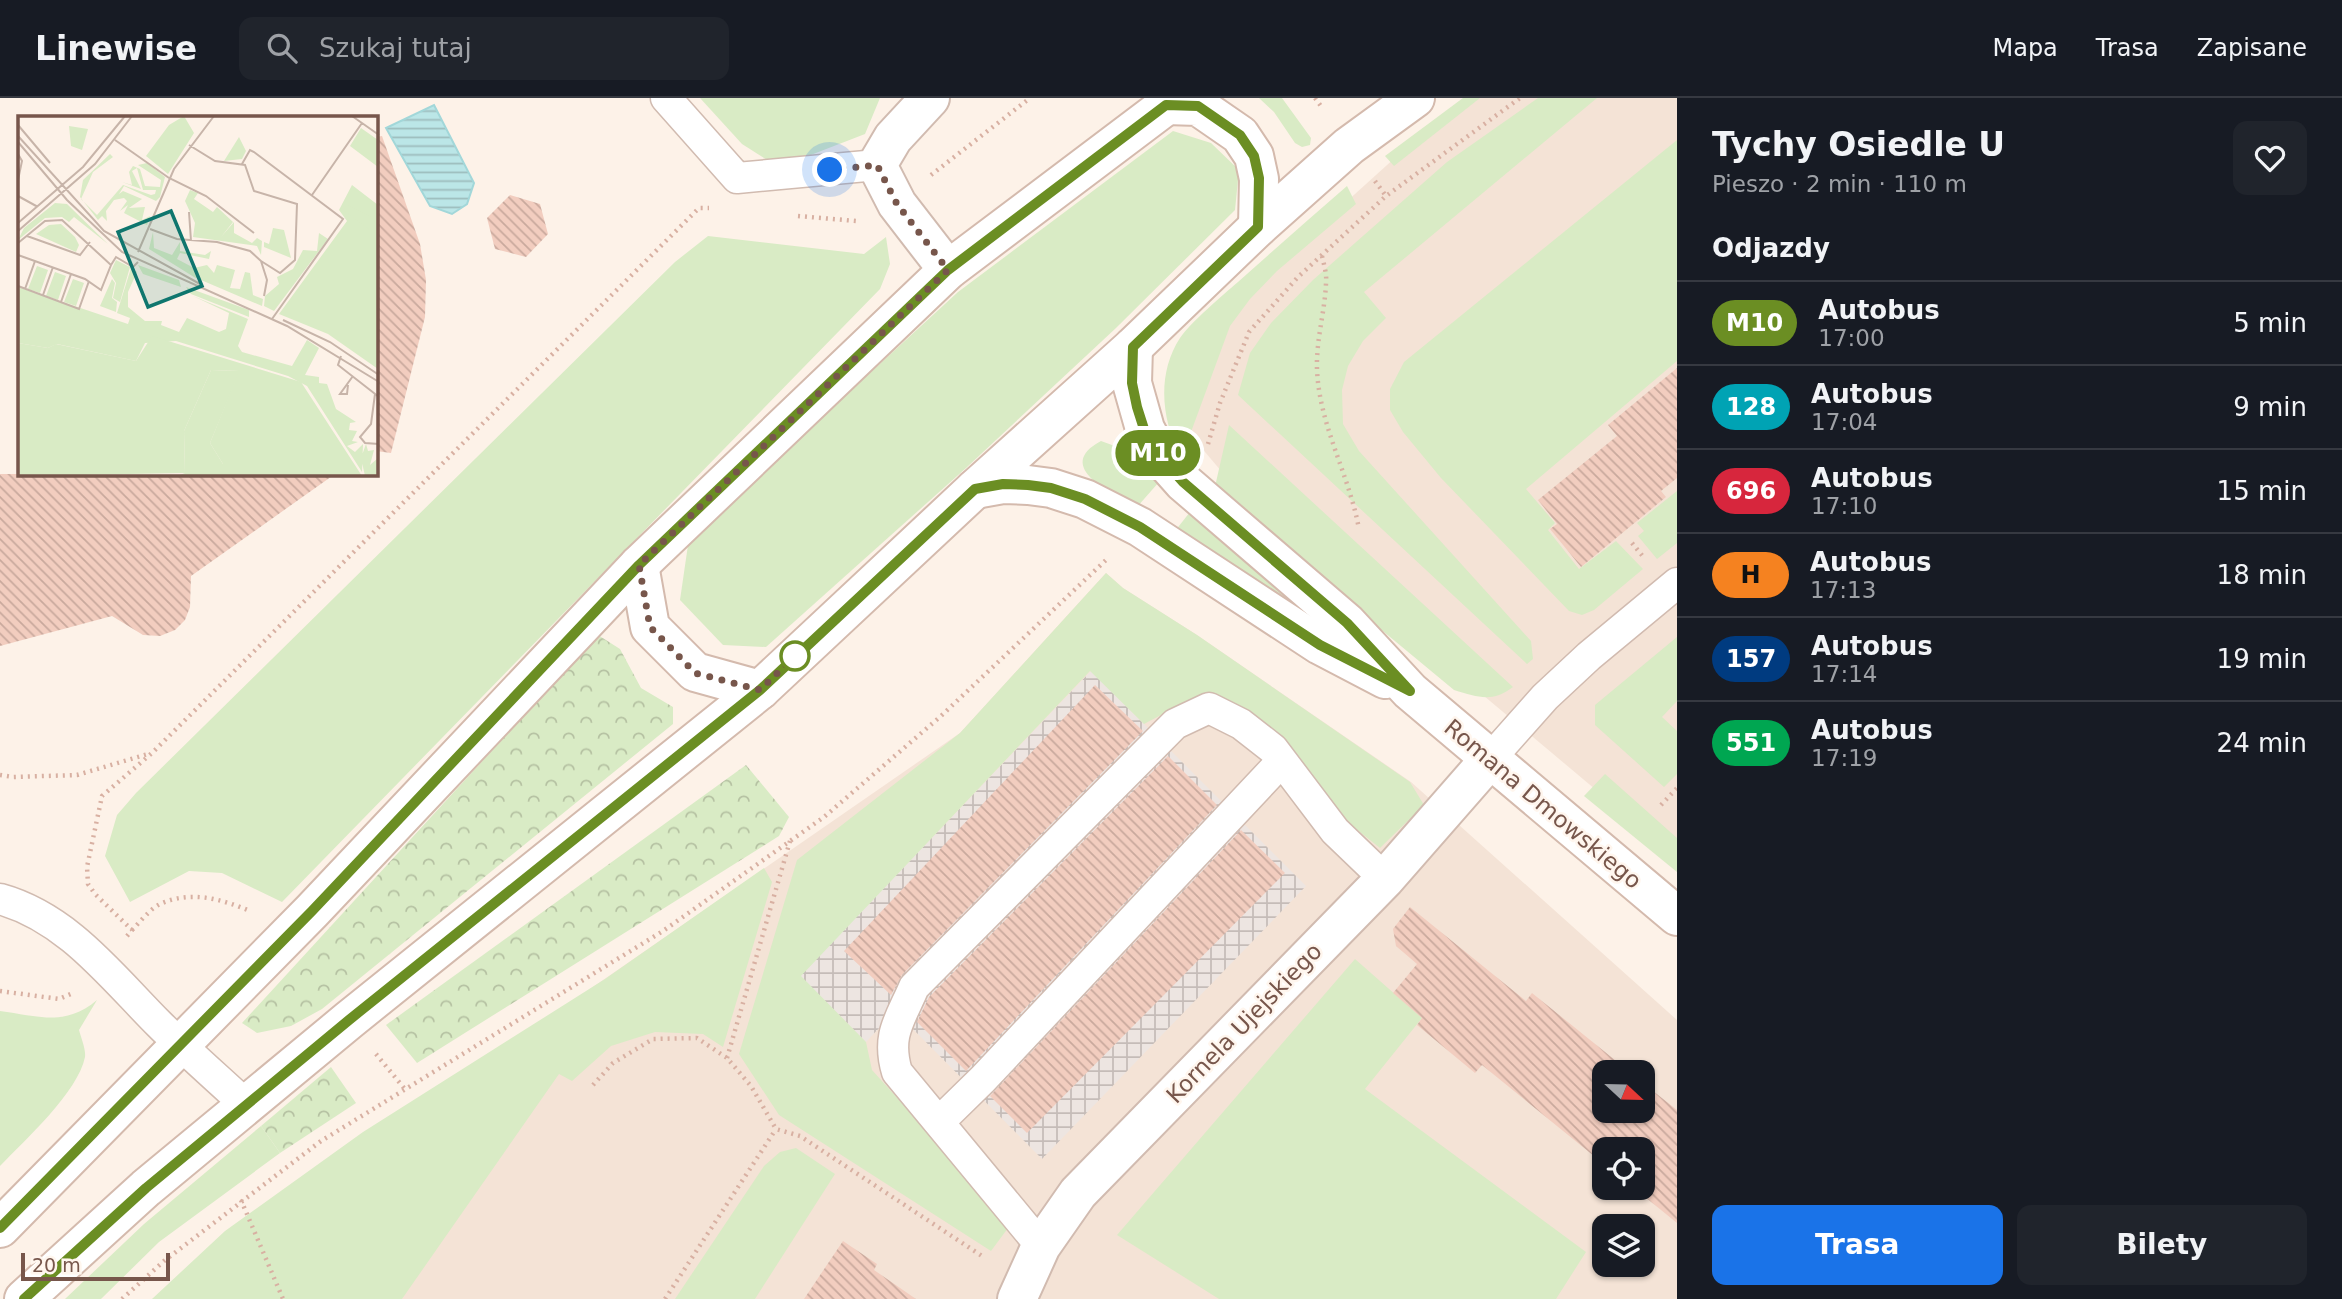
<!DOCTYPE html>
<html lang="pl">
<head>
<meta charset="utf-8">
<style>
  body { margin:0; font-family:"DejaVu Sans",sans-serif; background:#20242c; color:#f1f3f6; height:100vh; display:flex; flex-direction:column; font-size:26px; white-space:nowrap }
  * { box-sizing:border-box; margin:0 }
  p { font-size:23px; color:#9ea1a6 }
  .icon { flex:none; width:38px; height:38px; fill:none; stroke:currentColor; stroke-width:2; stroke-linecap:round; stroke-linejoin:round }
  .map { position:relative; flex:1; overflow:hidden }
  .panel { display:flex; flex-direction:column; background:#171b24; width:665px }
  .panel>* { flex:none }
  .badge { padding:0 14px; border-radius:23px; font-size:24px; line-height:46px }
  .needle { width:46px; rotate:112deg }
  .buttons { position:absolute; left:1592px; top:962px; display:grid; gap:14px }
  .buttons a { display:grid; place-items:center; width:63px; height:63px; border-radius:14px; background:#171b24; box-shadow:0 2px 5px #0004; font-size:35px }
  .scale { position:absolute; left:21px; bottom:18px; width:149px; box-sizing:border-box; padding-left:7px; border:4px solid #77564b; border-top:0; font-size:19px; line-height:24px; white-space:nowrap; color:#77564b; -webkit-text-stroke:5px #fff6ee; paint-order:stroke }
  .you { position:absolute; width:35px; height:35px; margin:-18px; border:5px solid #fff; border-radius:50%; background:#1a73e8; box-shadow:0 0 0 10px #1a73e833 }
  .map>.badge { position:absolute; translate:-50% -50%; box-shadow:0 0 0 4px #fff }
  h2 { padding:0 35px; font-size:26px; line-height:63px }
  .round { display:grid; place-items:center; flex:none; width:74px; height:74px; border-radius:14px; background:#20242c }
  .headline { display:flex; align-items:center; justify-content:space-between; height:119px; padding:0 35px }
  h1 { font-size:33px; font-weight:600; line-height:52px }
  .cta { display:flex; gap:14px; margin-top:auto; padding:14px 35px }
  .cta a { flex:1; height:80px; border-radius:14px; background:#1a73e8; color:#fff; font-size:28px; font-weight:600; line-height:80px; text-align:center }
  .cta a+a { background:#20242c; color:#f1f3f6 }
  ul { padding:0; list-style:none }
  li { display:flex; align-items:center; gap:21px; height:84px; padding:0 35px; border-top:2px solid #363941 }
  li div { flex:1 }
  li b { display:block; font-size:26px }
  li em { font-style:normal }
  li .badge { min-width:77px; font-weight:700; text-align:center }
  header { display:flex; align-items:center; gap:42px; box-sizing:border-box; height:98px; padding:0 35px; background:#171b24; border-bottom:2px solid #363941 }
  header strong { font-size:33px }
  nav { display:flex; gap:38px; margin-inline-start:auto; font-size:24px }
  .search { width:490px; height:63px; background:#20242c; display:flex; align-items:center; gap:18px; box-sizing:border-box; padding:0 24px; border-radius:14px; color:#9ea1a6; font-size:26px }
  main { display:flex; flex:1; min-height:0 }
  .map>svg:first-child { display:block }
  .residential { fill:#f4e3d6; fill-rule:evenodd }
  .industrial { fill:url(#industrial-grid) }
  .green { fill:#d9ebc5 }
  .forest { fill:url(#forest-crowns) }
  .water { fill:url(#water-rules); stroke:#a2d7d9; stroke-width:2 }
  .building { fill:url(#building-back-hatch) }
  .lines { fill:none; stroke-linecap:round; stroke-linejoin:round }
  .lane-casing { stroke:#d1bbb0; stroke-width:33 }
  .street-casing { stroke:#d1bbb0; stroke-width:42 }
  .secondary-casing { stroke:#d4baad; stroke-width:42 }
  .path { stroke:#d8b0a2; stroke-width:4.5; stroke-dasharray:2 5; stroke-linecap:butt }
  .lane { stroke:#fff; stroke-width:30 }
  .street { stroke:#fff; stroke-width:38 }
  .secondary { stroke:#fff; stroke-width:38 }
  .line-casing { stroke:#fff; stroke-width:16 }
  .line { stroke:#6b8e23; stroke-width:10 }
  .walk { stroke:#77564b; stroke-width:7; stroke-dasharray:0 12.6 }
  .stop-dot { fill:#fff; stroke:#6b8e23; stroke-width:3.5 }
  .labels { text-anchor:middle; stroke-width:5; stroke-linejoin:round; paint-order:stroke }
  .street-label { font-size:23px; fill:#77564b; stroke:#fff6ee }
  .inset-road { fill:none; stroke:#c7b4a9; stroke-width:2 }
  .view { fill:#0f766e; fill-opacity:0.15; stroke:#0f766e; stroke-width:3.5 }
  .inset-edge { fill:none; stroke:#77564b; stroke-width:3.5 }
</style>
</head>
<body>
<header>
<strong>Linewise</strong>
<div class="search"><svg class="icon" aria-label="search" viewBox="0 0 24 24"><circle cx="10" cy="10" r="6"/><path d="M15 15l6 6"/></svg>Szukaj tutaj</div>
<nav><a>Mapa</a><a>Trasa</a><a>Zapisane</a></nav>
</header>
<main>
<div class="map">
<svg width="1677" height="1201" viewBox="0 0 1677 1201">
  <defs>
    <pattern id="industrial-grid" width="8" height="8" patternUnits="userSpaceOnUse" patternTransform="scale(1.75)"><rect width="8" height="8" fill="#ede5e1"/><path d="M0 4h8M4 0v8" fill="none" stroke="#c5bcb8"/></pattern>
    <pattern id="forest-crowns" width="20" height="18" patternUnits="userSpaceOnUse" patternTransform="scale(1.75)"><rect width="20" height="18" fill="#d9ebc5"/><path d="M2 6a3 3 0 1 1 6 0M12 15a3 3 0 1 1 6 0" fill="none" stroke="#b5c1a2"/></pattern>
    <pattern id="water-rules" width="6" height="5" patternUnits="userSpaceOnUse" patternTransform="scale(1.75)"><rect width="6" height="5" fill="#bbe6e7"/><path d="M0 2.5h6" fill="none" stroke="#9dbdbd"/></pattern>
    <pattern id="building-back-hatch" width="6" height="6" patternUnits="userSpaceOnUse" patternTransform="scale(1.75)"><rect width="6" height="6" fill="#f2cdbf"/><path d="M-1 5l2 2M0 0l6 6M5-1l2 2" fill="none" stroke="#c9a99d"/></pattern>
  </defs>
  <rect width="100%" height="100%" fill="#fdf2e8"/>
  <g class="residential">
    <path d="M 1476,0 L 1677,0 L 1677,760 L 1233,387 L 1183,328 L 1229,210 L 1397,58 Z"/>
    <path d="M 1106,475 L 1123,490 L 1197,537 L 1411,684 L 1677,922 L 1677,1201 L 183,1201 L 288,1100 L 960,635 ZM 1605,975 L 1643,975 L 1643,1013 L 1605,1013 ZM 1605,1052 L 1643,1052 L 1643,1090 L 1605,1090 ZM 1605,1129 L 1643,1129 L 1643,1167 L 1605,1167 Z"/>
  </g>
  <path class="industrial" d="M 1091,573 L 1306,788 L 1042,1061 L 895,913 L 866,944 L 800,878 Z"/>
  <g class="green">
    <path d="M 700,0 L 880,0 L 865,36 L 803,60 L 772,65 L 742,46 Z"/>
    <path d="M 1259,0 L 1282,0 L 1311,40 L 1310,47 L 1302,49 L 1295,45 L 1274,14 Z"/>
    <path d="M 1463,0 L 1480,0 L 1394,68 L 1385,58 Z"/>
    <path d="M 1538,0 L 1597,0 L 1364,194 L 1386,220 L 1363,243 L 1348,268 L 1342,292 L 1343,326 L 1359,353 L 1531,543 L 1533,561 L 1527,566 L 1238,297 L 1250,255 L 1271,225 L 1313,182 L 1447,64 Z"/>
    <path d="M 1173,33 L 1211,45 L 1239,72 L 1235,112 L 1116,230 L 966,370 L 766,549 L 723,547 L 680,502 L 688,447 L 784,354 L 958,194 Z"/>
    <path d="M 1677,42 L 1677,263 L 1526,391 L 1555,425 L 1548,432 L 1579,471 L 1616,443 L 1643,471 L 1594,512 L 1582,517 L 1569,513 L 1441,380 L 1403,334 L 1390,312 L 1390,291 L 1404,264 Z"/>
    <path d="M 1347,88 L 1356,106 L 1277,173 L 1250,201 L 1230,228 L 1184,353 L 1180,357 C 1161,321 1157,275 1180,240 C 1191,224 1223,197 1238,184 C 1274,152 1310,120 1347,88 Z"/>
    <path d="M 708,138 L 864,156 L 886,139 L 890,166 L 880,191 L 282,804 L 222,775 L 189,773 L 130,804 L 105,758 L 117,717 L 136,695 L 675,164 Z"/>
    <path d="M 1229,327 L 1513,589 C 1492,605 1478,599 1454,592 L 1214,393 Z"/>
    <path d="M 1101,343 L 1112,347 L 1159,384 L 1137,409 C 1114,396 1052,369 1101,343 Z"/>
    <path d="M 1677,393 L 1677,445 L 1657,461 L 1638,438 L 1644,433 L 1637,425 Z"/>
    <path d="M 1190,414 L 1339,537 L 1175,433 Z"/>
    <path d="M 1106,475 L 1123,490 L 1197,537 L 1410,684 L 1424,707 L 1380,750 L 1351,727 L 1258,620 L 1229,606 L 1174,610 L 1144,626 L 1090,573 L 801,878 L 866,944 L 872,972 L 1011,1126 L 991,1153 L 779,1017 L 739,956 L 797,762 L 960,635 Z"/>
    <path d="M 1677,539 L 1677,603 L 1662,619 L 1677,633 L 1677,676 L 1664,689 L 1595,627 L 1595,607 Z"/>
    <path d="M 1605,676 L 1677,740 L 1677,774 L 1584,698 Z"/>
    <path d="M 764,770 L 772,784 L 723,949 L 703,936 L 655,934 L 611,948 L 572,983 L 559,976 L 402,1201 L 152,1201 L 225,1133 L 363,1034 L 605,881 Z"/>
    <path d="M 1355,861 L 1422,920 L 1365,991 L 1586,1154 L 1556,1201 L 1219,1201 L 1117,1137 Z"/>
    <path d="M 97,902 L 79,932 C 81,940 86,951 85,959 C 78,994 25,1042 0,1068 L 0,913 C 38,918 65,929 97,902 Z"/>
    <path d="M 261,1028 L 280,1055 L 159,1144 L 101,1201 L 65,1201 L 144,1126 Z"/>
    <path d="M 796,1050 L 835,1076 L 755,1201 L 675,1201 L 764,1068 L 780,1054 Z"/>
  </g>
  <g class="forest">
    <path d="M 598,537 L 620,551 L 641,590 L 673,609 L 673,626 L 322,911 L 291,928 L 257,935 L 242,925 Z"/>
    <path d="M 746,667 L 789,719 L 779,738 L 417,965 L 386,927 Z"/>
    <path d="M 331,969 L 356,1005 L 280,1055 L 261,1028 Z"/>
  </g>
  <path class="water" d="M 434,7 L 474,85 L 467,106 L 452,116 L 430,108 L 386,30 Z"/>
  <g class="building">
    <path d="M 382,38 L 420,146 L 426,182 L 425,219 L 391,355 L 376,353 L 376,39 Z"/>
    <path d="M 510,97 L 540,106 L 548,136 L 526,159 L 495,151 L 487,120 Z"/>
    <path d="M 1677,270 L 1677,380 L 1661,393 L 1666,399 L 1581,469 L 1550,431 L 1557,426 L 1538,402 L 1617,338 L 1608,327 Z"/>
    <path d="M 0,376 L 335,376 L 191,478 L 190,509 L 185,522 L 175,532 L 160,538 L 143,537 L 112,518 L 0,548 Z"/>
    <path d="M 1095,587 L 1143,633 L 902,877 L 891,897 L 844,853 Z"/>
    <path d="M 1168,658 L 1217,707 L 966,973 L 917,924 L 929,899 Z"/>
    <path d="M 1241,732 L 1285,775 L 1027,1035 L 990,998 Z"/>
    <path d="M 1410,809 L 1526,903 L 1532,895 L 1631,975 L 1605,975 L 1605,1013 L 1643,1013 L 1643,985 L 1677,1012 L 1677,1125 L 1634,1090 L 1643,1090 L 1643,1052 L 1605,1052 L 1605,1067 L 1482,967 L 1475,975 L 1417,927 L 1422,920 L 1393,895 L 1417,866 L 1396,848 L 1393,831 Z"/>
    <path d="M 843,1143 L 877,1166 L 874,1172 L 916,1201 L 804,1201 Z"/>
  </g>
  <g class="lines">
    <g class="lane-casing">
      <g id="lane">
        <path d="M 666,0 L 737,80 L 877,67"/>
        <path d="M 1490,661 L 1545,599 L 1589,558 L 1677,485"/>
        <path d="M 0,801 C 68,820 111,878 159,926 C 187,954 217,980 246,1007"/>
        <path d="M 939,1024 L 983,981 L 1281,664"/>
        <path d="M 1041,1148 L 897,974 C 886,937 900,922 914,889 L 1175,626 L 1209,610 L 1241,626 L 1273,651 L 1335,733 L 1385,781"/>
      </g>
    </g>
    <g class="street-casing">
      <g id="street">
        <path d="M 930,0 L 893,40 L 877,67 L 897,106 L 948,172"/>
        <path d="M 1017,1201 L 1041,1148 L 1078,1095 L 1385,781 L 1490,661"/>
      </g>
    </g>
    <g class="secondary-casing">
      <g id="secondary">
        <path d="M 1166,7 L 1198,8 L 1240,37 L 1254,58 L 1259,81 L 1258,129"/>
        <path d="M 1133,249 L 1132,285 L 1145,331 L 1159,357 L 1183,384 L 1347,525 L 1410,593 L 1677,818"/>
        <path d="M 975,391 L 1003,386 L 1028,387 L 1051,390 L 1085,401 L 1140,429 L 1320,547 L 1385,581"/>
        <path d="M 639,467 L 650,529 L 695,574 L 760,592"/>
        <path d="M 0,1130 L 312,813 L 639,467 L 948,172 L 1176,0"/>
        <path d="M 24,1201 L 146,1090 L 349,922 L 760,592 L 975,391 L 1133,249 L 1258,129 L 1349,48 L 1415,0"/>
      </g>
    </g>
    <g class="path">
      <path d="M 1315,0 L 1323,11"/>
      <path d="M 931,77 L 1030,0"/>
      <path d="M 1375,83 L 1386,98"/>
      <path d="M 798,118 L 856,123"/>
      <path d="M 1322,158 C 1324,167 1327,176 1326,185 C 1325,213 1316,242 1317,271 C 1319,327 1349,376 1359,431"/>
      <path d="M 1208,346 L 1220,305 L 1249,234 L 1298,179 L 1386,98 L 1520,0"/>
      <path d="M 1632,445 L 1645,461"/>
      <path d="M 0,677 L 13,679 L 77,677 L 148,656"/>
      <path d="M 1661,707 L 1677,690"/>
      <path d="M 132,832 C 140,824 150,811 160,806 C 191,792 221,801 250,813"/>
      <path d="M 127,838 L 132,832 L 95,796 L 88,786 L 87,769 L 102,698 L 152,655 L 699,110 L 709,110"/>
      <path d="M 0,893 L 59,901 L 73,895"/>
      <path d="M 376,956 L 404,990"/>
      <path d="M 727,960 L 790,743"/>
      <path d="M 593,987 L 613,965 L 653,941 L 697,940 L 727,960 L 751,988 L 776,1031 L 800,1038 L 985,1160"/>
      <path d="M 241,1102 L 283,1201"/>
      <path d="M 122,1201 L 164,1163 L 321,1043 L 663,833 L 824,719 L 941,618 L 1106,462"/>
      <path d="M 665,1201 L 776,1031"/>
    </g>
    <use href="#lane" class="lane"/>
    <use href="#street" class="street"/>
    <use href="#secondary" class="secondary"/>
  </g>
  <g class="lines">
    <g class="line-casing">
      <path id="line" d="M 0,1130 L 312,813 L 639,467 L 948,172 L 1166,7 L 1198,8 L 1240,37 L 1254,58 L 1259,80 L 1258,129 L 1133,249 L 1132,285 L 1137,309 L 1144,331 L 1159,357 L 1183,384 L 1347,525 L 1410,593 L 1320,547 L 1140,429 L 1085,401 L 1051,390 L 1028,387 L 1003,386 L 975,391 L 760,592 L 349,922 L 146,1090 L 24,1201"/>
    </g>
    <use href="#line" class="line"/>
    <path class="walk" d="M 795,558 L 760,592 L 695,575 L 665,544 L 650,529 L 639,467 L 948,172 L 897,106 L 877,67 L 830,72"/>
  </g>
  <circle class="stop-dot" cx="795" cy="558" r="14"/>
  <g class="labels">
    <g class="street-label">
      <text transform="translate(1543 706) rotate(40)" y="8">Romana Dmowskiego</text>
      <text transform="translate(1244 925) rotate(-46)" y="8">Kornela Ujejskiego</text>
    </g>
  </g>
  <g transform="translate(18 18)">
    <rect width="360" height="360" fill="#fdf2e8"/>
    <path d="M 166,0 L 176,17 L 150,58 L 128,40 L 151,9 ZM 51,10 L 70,13 L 64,34 L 53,30 ZM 343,12 L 360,24 L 360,51 L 332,30 ZM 221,21 L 228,35 L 224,43 L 206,45 ZM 92,38 L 95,41 L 75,56 L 63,83 L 79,99 L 105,69 L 133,79 L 137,78 L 138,74 L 125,74 L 119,52 L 114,55 L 123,73 L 104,66 L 114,69 L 111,56 L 115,50 L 122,53 L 127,70 L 142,71 L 143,64 L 120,49 L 129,47 L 147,61 L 142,81 L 138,85 L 106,70 L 101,78 L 105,75 L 124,83 L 111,92 L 127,91 L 124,104 L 132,100 L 129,109 L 106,97 L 110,89 L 102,95 L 109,85 L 106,82 L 96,84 L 88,95 L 89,105 L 84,100 L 80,104 L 62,81 L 65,64 ZM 334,69 L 360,89 L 360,253 L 310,218 L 261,198 L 329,105 L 321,94 ZM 172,74 L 180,77 L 176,83 L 195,96 L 199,91 L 215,106 L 203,121 L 216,106 L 216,117 L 234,127 L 239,122 L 244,125 L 243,139 L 239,130 L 175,121 L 177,107 L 167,85 ZM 37,87 L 49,88 L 90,128 L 56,101 L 51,106 L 44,101 L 27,102 L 0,124 L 6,112 ZM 43,108 L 57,121 L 61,129 L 58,136 L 18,118 L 31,109 ZM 255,112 L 266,114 L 273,142 L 246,131 L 246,126 L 251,128 ZM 135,116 L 136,132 L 154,139 L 162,126 L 162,135 L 187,139 L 193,135 L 191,143 L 162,137 L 159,143 L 176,152 L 189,149 L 196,157 L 199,149 L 217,154 L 212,172 L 222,173 L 227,156 L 232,157 L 235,179 L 245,183 L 244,190 L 176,161 L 131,133 ZM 301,117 L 310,123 L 256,195 L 246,190 L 247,180 L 261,168 L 259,161 L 275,153 L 285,134 L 299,135 ZM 98,144 L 112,151 L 102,186 L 95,182 L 98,167 L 92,157 ZM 120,149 L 161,164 L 163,171 L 125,158 ZM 19,150 L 30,154 L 22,177 L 10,173 ZM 113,152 L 119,156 L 110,176 L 110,191 L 127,205 L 144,205 L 143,209 L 161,216 L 169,202 L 201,216 L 208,213 L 211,197 L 175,180 L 230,203 L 220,230 L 224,236 L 274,250 L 289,224 L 301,232 L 287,259 L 301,261 L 301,267 L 309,268 L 318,293 L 338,306 L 332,307 L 331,314 L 339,315 L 334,325 L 340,326 L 329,330 L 337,336 L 345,328 L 344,356 L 289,270 L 270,260 L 158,225 L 127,227 L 118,245 L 39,228 L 30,232 L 0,227 L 0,171 L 110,208 L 112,202 L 99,197 ZM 37,156 L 48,160 L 40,184 L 28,180 ZM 55,163 L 66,167 L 58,190 L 46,186 ZM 168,171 L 231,194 L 231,201 L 173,178 ZM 193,254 L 222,255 L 192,327 L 205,348 L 207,360 L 159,360 L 167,357 L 166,315 ZM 348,328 L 350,335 L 356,334 L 352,349 L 360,342 L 360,360 L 347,360 L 343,342 Z" fill="#d9ebc5"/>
    <path d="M 329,89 L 353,101 L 358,107 L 356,117 L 325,94 ZM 94,163 L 97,167 L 94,182 L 99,186 L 98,196 L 82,190 ZM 134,220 L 283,266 L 344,360 L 203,359 L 205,348 L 192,327 L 221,255 L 193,254 L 166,315 L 167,357 L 0,360 L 0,227 L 30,232 L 38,228 L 118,245 Z" fill="#d9ebc5"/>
    <path class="inset-road" d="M 334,0 L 361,19M 0,9 L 32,47M 0,20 L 86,115 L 182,168M 97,24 L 151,62 L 188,80 L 236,117M 0,26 L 49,84 L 104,136 L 269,210 L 361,266M 171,29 L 197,45 L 227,49 L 236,75 L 279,88 L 277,144 L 262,157 L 243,145M 0,38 L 4,45 L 0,64M 224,48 L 232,34 L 236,36 L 325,103 L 254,203M 294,79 L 344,7M 0,80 L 20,91M 171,96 L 173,125M 0,107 L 65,51 L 107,0M 132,113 L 159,123 L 199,126 L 232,135 L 243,145 L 249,164 L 246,180M 0,115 L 77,48 L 114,0M 9,120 L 62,139 L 72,126M 0,127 L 27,105 L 44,104 L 93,149 L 83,174 L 67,163 L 0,139M 120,136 L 156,53 L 196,0M 93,149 L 98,141 L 115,151 L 120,146M 0,170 L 61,193 L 71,165M 7,173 L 17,145M 25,179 L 35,151M 43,186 L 53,158M 265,204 L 312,226 L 361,259M 323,240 L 320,249 L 361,281M 330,269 L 329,278 L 322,278 L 335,260M 357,278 L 353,308 L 342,321 L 347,327 L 361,328"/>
    <path class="view" d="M 153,95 L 184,170 L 130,191 L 100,116 Z"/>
    <rect width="360" height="360" class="inset-edge"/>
  </g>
</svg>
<div class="buttons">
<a><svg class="needle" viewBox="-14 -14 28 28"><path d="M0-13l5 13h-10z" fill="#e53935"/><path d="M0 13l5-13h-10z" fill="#9ea1a6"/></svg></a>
<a><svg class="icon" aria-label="locate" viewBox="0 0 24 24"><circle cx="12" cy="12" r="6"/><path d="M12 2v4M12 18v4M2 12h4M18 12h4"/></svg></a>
<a><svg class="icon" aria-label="layers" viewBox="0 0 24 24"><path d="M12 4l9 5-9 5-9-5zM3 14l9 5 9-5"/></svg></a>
</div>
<div class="scale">20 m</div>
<div class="you" style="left:830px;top:72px"></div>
<b class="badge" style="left:1158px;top:355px;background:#6b8e23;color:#fff">M10</b>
</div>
<section class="panel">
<div class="headline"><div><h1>Tychy Osiedle U</h1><p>Pieszo · 2 min · 110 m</p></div><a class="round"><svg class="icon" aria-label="heart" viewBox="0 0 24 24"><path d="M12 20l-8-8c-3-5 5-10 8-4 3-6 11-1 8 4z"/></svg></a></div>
<h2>Odjazdy</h2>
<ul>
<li><span class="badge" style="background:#6b8e23;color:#fff">M10</span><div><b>Autobus</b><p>17:00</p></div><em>5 min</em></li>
<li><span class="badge" style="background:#00a3b4;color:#fff">128</span><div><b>Autobus</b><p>17:04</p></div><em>9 min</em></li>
<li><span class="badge" style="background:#d7263d;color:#fff">696</span><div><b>Autobus</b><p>17:10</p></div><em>15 min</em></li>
<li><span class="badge" style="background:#f58220;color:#111">H</span><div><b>Autobus</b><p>17:13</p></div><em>18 min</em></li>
<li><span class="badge" style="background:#003b80;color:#fff">157</span><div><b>Autobus</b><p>17:14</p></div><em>19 min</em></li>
<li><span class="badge" style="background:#00a651;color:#fff">551</span><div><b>Autobus</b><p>17:19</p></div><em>24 min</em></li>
</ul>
<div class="cta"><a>Trasa</a><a>Bilety</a></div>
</section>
</main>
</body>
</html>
